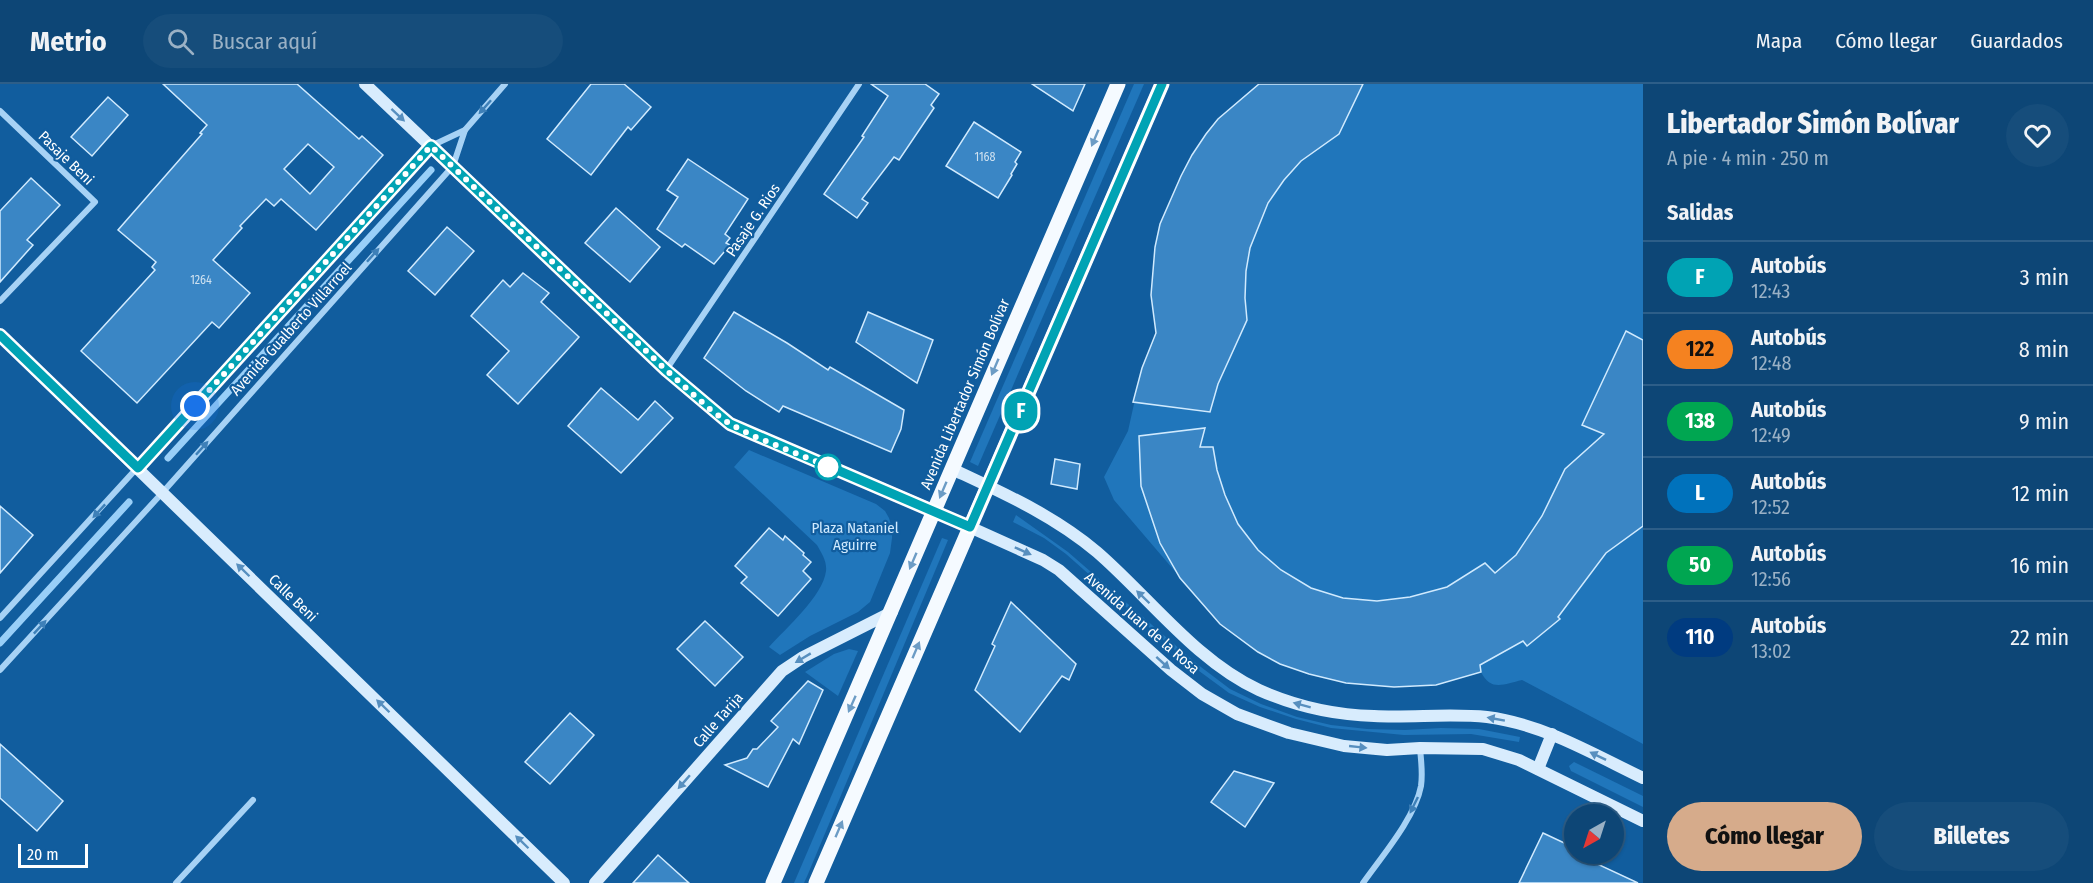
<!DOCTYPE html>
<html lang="es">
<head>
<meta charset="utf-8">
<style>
  body { margin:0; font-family:"Fira Sans Condensed",sans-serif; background:#164d7b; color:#f1f3f6; height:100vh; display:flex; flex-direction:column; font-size:22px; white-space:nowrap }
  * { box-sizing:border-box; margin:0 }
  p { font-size:20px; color:#9ab1c5 }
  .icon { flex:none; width:33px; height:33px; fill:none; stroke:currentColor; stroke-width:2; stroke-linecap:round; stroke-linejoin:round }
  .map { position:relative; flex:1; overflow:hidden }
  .details { display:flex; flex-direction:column; background:#0d4676; width:450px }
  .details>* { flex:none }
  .badge { padding:0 12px; border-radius:20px; font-size:21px; line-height:39px }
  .needle { width:39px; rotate:219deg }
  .controls { position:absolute; left:1564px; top:720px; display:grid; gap:12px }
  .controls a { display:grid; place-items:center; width:60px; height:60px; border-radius:50%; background:#0d4676; box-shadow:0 2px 4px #0004,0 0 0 2px #2d5e88; font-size:30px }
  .scale { position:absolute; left:18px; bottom:15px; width:70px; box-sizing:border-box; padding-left:6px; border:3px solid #fff; border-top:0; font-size:16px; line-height:21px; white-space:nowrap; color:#fff; -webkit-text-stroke:4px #115d9e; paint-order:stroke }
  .you { position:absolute; width:30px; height:30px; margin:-15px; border:4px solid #fff; border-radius:50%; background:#1a73e8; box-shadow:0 0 0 9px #1a73e833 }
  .map>.badge { position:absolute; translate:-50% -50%; box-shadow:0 0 0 3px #fff }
  h2 { padding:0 24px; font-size:22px; line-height:54px }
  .round { display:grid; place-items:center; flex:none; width:63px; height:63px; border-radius:32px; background:#164d7b }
  .overview { display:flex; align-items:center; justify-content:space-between; height:102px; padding:0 24px }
  h1 { font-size:28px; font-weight:800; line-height:45px }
  .action { display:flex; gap:12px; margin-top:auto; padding:12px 24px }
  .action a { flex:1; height:69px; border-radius:36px; background:#d6ab8b; color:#111; font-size:24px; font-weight:800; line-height:69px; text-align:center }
  .action a+a { background:#164d7b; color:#f1f3f6 }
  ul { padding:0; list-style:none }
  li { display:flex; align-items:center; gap:18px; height:72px; padding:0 24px; border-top:2px solid #2d5e88 }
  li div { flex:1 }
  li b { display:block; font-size:22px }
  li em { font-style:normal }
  li .badge { min-width:66px; font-weight:700; text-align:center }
  header { display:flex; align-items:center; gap:36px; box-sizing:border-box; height:84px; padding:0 30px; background:#0d4676; border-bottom:2px solid #2d5e88 }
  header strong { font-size:28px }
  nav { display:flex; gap:33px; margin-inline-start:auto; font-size:21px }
  .search { width:420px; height:54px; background:#164d7b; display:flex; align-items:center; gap:15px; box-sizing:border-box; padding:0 21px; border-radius:33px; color:#9ab1c5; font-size:22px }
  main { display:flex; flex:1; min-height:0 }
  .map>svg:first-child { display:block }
  .green { fill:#2076bb }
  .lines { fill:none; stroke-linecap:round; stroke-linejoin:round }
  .stream { stroke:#99cff8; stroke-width:7 }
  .building { fill:#3a86c5; stroke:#d0eafe; stroke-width:1.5; fill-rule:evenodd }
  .street { stroke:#a7d2f5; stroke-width:6 }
  .secondary { stroke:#d8ecfd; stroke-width:12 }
  .primary { stroke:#f5faff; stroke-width:15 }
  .oneway { fill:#3e80b8 }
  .oneway2 { fill:#578fbf }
  .oneway3 { fill:#6c9cc5 }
  .line-casing { stroke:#fff; stroke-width:14 }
  .line { stroke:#00a3b4; stroke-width:9 }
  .walk { stroke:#fff; stroke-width:6; stroke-dasharray:0 10.8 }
  .stop-dot { fill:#fff; stroke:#00a3b4; stroke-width:3 }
  .labels { text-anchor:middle; stroke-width:4.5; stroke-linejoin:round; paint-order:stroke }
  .number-label { font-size:12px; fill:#cee1f0 }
  .street-label { font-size:15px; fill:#fff; stroke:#115d9e }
  .park-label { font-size:15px; fill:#d0eafe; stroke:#115d9e }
</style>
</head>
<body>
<header>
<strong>Metrio</strong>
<div class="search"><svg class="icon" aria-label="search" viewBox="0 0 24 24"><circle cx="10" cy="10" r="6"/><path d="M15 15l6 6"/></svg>Buscar aquí</div>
<nav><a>Mapa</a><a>Cómo llegar</a><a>Guardados</a></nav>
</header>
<main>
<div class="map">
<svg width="1643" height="799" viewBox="0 0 1643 799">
  <rect width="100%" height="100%" fill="#115d9e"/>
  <g class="green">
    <path d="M 1134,0 L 1144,0 L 978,382 L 970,378 Z"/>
    <path d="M 1259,0 L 1643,0 L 1643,660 L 1522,596 C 1504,600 1491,608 1481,588 L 1436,601 L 1394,603 L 1346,599 L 1309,590 L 1280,580 L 1258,568 L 1220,540 L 1114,416 L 1104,393 L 1128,347 L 1142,284 L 1156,249 L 1151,211 L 1155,163 L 1160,140 L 1181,92 L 1192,71 L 1206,50 L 1218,35 Z"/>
    <path d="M 749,366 L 876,420 L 885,427 L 889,434 L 892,444 L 892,454 L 890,469 L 870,518 L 858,528 L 810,552 L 780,571 L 769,563 C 786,544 823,512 826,487 C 827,477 822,470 817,461 L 734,383 Z"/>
    <path d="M 1016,431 L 1068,468 L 1197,580 L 1230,605 L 1261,620 L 1297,633 L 1331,641 L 1367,645 L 1405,646 L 1441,644 L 1479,645 L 1520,653 L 1519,658 L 1471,650 L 1404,651 L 1331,644 L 1296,635 L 1260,623 L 1229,609 L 1195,584 L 1066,470 L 1044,454 L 1013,438 Z"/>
    <path d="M 942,454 L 948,456 L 808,790 L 804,799 L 794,799 Z"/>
    <path d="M 849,565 L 858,567 L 838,612 L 805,588 L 834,570 Z"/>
    <path d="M 1574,678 L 1643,712 L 1643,723 L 1571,687 L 1569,682 Z"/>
  </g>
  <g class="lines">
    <g class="stream">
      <path d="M 168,374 L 431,86"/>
      <path d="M 0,559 L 129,418"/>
    </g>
  </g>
  <g class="building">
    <path d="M 163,0 L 297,0 L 359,55 L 362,52 L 383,71 L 316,146 L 281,115 L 274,122 L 266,115 L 240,142 L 242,144 L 213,176 L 250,209 L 219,244 L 212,238 L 137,319 L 81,267 L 155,186 L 152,183 L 156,178 L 118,146 L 202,50 L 200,49 L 207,41 ZM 308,60 L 334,83 L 310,110 L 284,85 Z"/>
    <path d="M 591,0 L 624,0 L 651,23 L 631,46 L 628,43 L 591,91 L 547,55 Z"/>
    <path d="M 871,0 L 925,0 L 939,10 L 931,21 L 934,24 L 899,76 L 894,73 L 862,115 L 868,119 L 857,134 L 824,110 L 864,53 L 862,52 L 888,12 Z"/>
    <path d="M 1032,0 L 1085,0 L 1073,27 Z"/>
    <path d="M 1259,0 L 1363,0 L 1339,50 L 1301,77 L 1284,96 L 1268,119 L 1250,164 L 1246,187 L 1245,214 L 1247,236 L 1218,300 L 1210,328 L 1133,318 L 1142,284 L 1156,249 L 1151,211 L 1155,163 L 1160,140 L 1181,92 L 1192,71 L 1206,50 L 1218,35 Z"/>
    <path d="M 108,13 L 128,31 L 92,72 L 71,53 Z"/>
    <path d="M 974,38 L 1021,68 L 1015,78 L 1017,80 L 1011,90 L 1012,91 L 998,114 L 946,82 Z"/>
    <path d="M 688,75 L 748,115 L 725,150 L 730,154 L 726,159 L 730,161 L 714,180 L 685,160 L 682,163 L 657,145 L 678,113 L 667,106 Z"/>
    <path d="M 31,94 L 60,121 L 27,156 L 33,161 L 0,198 L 0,127 Z"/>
    <path d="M 616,124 L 660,163 L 630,198 L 585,159 Z"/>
    <path d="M 447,143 L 474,167 L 435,211 L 408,187 Z"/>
    <path d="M 523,189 L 549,209 L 541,218 L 579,253 L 518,320 L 487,291 L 509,267 L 471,232 L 503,196 L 510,203 Z"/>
    <path d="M 734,228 L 787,259 L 828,286 L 830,283 L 904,326 L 901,345 L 891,368 L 783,322 L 779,328 L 746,307 L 704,274 Z"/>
    <path d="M 868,228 L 933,256 L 917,299 L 856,258 Z"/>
    <path d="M 1626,247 L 1643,256 L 1643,442 L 1606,469 L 1558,533 L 1560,535 L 1527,562 L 1523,557 L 1480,581 L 1481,588 L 1436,601 L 1394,603 L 1346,599 L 1309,590 L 1280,580 L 1258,568 L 1220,540 L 1180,494 L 1160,459 L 1141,402 L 1139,352 L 1205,344 L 1200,363 L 1213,363 L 1217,386 L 1225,411 L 1238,440 L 1258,466 L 1281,486 L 1311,504 L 1343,514 L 1377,517 L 1410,513 L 1447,503 L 1485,479 L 1495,489 L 1516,471 L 1542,432 L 1565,385 L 1604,350 L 1582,341 Z"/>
    <path d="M 601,304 L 638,336 L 655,317 L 673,334 L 621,389 L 568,342 Z"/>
    <path d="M 1055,375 L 1080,380 L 1077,405 L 1051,400 Z"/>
    <path d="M 0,422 L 33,451 L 0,489 Z"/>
    <path d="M 769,444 L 783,456 L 785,452 L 804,469 L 803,471 L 811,478 L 803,487 L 811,495 L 778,532 L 741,499 L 747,493 L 735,482 Z"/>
    <path d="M 1011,518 L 1076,580 L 1069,596 L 1062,592 L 1020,648 L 975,606 L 995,562 L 992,560 Z"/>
    <path d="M 705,537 L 743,573 L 715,602 L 677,565 Z"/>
    <path d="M 808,597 L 823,606 L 799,660 L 793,655 L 768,703 L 725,681 L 747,674 L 753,665 L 757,665 L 778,643 L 771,637 Z"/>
    <path d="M 570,629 L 594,651 L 550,700 L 525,678 Z"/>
    <path d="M 0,660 L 63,717 L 37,747 L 0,714 Z"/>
    <path d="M 1234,687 L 1274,699 L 1245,743 L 1211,718 Z"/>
    <path d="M 1543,749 L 1575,764 L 1575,770 L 1586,770 L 1597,775 L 1595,779 L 1638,799 L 1519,799 Z"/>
    <path d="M 658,771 L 689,799 L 633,799 Z"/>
  </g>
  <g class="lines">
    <g class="street">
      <path d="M 0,27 L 95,118 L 0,217"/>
      <path d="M 666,286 L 859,0"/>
      <path d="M 0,534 L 431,62 L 465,46 L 505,0"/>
      <path d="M 0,586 L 163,408 L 453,82 L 465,46"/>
      <path d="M 176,799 L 253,716"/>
      <path d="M 1363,799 C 1382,772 1415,734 1421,702 C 1423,689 1421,677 1420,664"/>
    </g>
    <g class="secondary">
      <path d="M 365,0 L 666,286 L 730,340 L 934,427 L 1043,476 L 1059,486 L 1171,586 L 1202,610 L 1237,630 L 1289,649 L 1344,662 L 1387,666 L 1420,664 L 1483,665 L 1519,676 L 1643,737"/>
      <path d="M 0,251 L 564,799"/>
      <path d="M 952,385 C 1003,409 1053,431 1097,468 C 1149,513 1196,577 1259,606 C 1295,622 1334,631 1374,632 C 1412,634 1449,629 1487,633 C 1543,640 1593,670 1643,694"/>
      <path d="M 1538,685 L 1552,650"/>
      <path d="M 595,799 L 782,587 L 803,573 L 892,528"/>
    </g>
    <g class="primary">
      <path d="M 773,799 C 889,533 1003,266 1118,0"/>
      <path d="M 816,799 L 1162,0"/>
    </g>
  </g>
  <defs><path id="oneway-solid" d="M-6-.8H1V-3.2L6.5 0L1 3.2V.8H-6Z" transform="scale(1.5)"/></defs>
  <g class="oneway">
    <use href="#oneway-solid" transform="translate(485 23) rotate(132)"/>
    <use href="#oneway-solid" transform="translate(373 171) rotate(-48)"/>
    <use href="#oneway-solid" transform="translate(202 364) rotate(-48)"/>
    <use href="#oneway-solid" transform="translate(99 427) rotate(133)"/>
    <use href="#oneway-solid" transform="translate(40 543) rotate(-47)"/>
    <use href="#oneway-solid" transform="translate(1414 721) rotate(116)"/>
  </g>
  <g class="oneway2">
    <use href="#oneway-solid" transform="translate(398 31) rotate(43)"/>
    <use href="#oneway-solid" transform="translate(1023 467) rotate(24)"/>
    <use href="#oneway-solid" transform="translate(243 486) rotate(-136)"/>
    <use href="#oneway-solid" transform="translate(1143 513) rotate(-136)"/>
    <use href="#oneway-solid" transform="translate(803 574) rotate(149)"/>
    <use href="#oneway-solid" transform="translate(1163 579) rotate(42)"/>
    <use href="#oneway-solid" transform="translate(1302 621) rotate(-165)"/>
    <use href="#oneway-solid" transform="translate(383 622) rotate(-136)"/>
    <use href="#oneway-solid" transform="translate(1496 635) rotate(-170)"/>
    <use href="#oneway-solid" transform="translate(1358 663) rotate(6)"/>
    <use href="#oneway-solid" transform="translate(1598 672) rotate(-154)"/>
    <use href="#oneway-solid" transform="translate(684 698) rotate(131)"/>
    <use href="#oneway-solid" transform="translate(522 758) rotate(-136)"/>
  </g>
  <g class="oneway3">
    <use href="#oneway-solid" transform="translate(1095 54) rotate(113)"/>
    <use href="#oneway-solid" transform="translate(995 283) rotate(113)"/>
    <use href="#oneway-solid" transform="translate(943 406) rotate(113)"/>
    <use href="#oneway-solid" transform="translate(913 477) rotate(113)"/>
    <use href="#oneway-solid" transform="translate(916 566) rotate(-67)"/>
    <use href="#oneway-solid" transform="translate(852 620) rotate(114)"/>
    <use href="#oneway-solid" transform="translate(839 745) rotate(-67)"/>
  </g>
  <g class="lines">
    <g class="line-casing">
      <path id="line" d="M 0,251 L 138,384 L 431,62 L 666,286 L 730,340 L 970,443 L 1162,0"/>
    </g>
    <use href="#line" class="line"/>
    <path class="walk" d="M 195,322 L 431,62 L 666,286 L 712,327 L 730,340 L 751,351 L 832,384 L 828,383"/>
  </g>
  <circle class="stop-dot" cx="828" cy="383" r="12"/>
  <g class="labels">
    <g class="number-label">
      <text x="985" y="77">1168</text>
      <text x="201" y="200">1264</text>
    </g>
    <g class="street-label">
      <text transform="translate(66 74) rotate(44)" y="5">Pasaje Beni</text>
      <text transform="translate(753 136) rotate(-56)" y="5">Pasaje G. Rios</text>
      <text transform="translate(291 245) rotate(-48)" y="5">Avenida Gualberto Villarroel</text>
      <text transform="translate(965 310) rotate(-67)" y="5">Avenida Libertador Simón Bolívar</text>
      <text transform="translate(293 514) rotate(44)" y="5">Calle Beni</text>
      <text transform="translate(1142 539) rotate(41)" y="5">Avenida Juan de la Rosa</text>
      <text transform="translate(718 636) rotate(-49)" y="5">Calle Tarija</text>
    </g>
    <g class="park-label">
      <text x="855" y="449">Plaza Nataniel<tspan x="855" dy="17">Aguirre</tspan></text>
    </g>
  </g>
</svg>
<div class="controls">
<a><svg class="needle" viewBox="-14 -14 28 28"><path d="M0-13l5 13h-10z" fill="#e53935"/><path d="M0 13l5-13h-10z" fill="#9ab1c5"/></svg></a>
</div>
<div class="scale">20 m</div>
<div class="you" style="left:195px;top:322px"></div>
<b class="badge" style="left:1021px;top:327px;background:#00a3b4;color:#fff">F</b>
</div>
<section class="details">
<div class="overview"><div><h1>Libertador Simón Bolívar</h1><p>A pie · 4 min · 250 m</p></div><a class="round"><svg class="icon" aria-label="heart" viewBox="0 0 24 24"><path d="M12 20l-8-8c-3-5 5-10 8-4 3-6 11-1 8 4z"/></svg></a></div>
<h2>Salidas</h2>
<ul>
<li><span class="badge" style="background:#00a3b4;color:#fff">F</span><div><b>Autobús</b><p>12:43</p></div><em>3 min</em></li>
<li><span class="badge" style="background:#f58220;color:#111">122</span><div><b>Autobús</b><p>12:48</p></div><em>8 min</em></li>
<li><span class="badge" style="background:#00a651;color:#fff">138</span><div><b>Autobús</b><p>12:49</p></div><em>9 min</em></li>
<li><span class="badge" style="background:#0072bc;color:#fff">L</span><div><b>Autobús</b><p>12:52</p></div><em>12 min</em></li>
<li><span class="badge" style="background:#00a651;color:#fff">50</span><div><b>Autobús</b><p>12:56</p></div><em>16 min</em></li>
<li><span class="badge" style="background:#003b80;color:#fff">110</span><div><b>Autobús</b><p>13:02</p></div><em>22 min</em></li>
</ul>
<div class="action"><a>Cómo llegar</a><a>Billetes</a></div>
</section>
</main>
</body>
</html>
